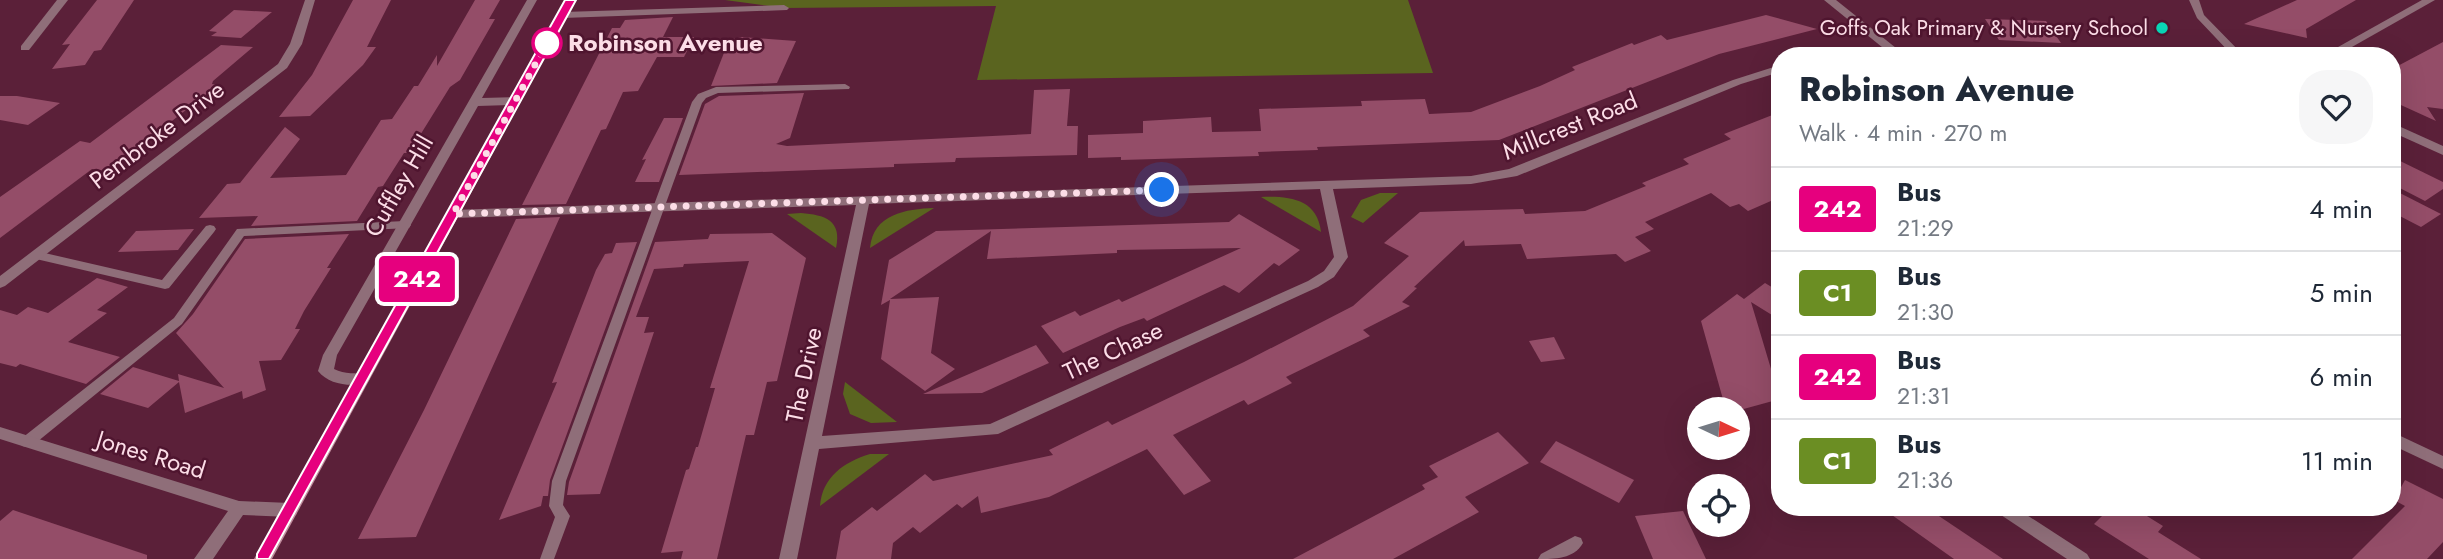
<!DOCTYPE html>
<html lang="en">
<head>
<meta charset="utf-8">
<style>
  body { margin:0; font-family:Jost,sans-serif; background:#f6f6f7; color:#1f2937; height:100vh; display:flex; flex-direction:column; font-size:26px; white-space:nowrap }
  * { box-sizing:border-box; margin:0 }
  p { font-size:23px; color:#747a83 }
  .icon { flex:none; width:38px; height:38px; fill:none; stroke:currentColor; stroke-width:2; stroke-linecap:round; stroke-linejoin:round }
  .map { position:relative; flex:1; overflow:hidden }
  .side { position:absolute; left:1771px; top:47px; width:630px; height:469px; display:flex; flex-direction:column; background:#fff; border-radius:28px; box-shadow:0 7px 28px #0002 }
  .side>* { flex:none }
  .badge { padding:0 14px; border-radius:5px; font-size:24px; line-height:46px }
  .needle { width:46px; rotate:94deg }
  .fabs { position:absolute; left:1687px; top:397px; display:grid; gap:14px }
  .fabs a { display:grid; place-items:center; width:63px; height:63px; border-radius:50%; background:#fff; box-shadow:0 7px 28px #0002; font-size:35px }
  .you { position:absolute; width:35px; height:35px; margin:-18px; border:5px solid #fff; border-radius:50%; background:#1a73e8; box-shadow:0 0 0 10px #1a73e833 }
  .map>.badge { position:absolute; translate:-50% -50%; box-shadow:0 0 0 4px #fff }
  .round { display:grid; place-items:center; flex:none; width:74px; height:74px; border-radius:28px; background:#f6f6f7 }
  .head { display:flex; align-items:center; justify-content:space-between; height:119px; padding:0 28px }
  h1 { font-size:33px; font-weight:800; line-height:52px }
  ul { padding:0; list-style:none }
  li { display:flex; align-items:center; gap:21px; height:84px; padding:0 28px; border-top:2px solid #e0e1e3 }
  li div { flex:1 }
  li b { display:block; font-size:26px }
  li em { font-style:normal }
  li .badge { min-width:77px; font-weight:700; text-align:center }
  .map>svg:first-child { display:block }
  .green { fill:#5a641f }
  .building { fill:#944d68 }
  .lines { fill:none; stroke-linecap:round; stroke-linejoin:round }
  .lane { fill:#8f6e79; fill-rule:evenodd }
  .street { fill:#8f6e79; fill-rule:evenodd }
  .secondary { fill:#c08c9d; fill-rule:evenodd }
  .line { fill:#e6007e; stroke:#fff; stroke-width:2 }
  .walk { stroke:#fcdde7; stroke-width:7; stroke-dasharray:0 12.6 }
  .poi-dot { fill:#09d5b5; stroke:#4f152f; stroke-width:2.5 }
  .stop-dot { fill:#fff; stroke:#e6007e; stroke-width:3.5 }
  .labels { text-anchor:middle; stroke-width:5; stroke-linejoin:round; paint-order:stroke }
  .far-poi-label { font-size:21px; fill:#fcdde7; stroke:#4f152f; text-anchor:end }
  .stop-label { font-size:24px; font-weight:bold; fill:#fcdde7; stroke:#4f152f; text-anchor:start }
  .street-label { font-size:24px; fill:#fcdde7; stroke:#4f152f }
</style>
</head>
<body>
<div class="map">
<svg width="2443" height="559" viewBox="0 0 2443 559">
  <rect width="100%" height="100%" fill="#5b2039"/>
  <g class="green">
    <path d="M 725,0 L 1408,0 L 1433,73 L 977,80 L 996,6 L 784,8 Z"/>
    <path d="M 1380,193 L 1398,193 L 1363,223 L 1351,217 L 1361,200 Z"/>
    <path d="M 1261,197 C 1290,196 1317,199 1321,232 Z"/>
    <path d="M 934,208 L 870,248 C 873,214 906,209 934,208 Z"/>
    <path d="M 801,213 C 825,215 842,220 836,248 L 787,214 Z"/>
    <path d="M 845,382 L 897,422 L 871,423 L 850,414 L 843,394 Z"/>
    <path d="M 870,454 L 889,454 L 820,506 C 822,477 844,462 870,454 Z"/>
  </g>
  <g class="building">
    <path d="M 97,0 L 134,0 L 101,50 L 94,51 L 85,65 L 52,69 L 70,44 L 62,45 Z"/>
    <path d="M 353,0 L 391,0 L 367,47 L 376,47 L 363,65 L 310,116 L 279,117 L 312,75 Z"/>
    <path d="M 475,0 L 500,0 L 489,19 L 495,19 L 460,80 L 450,87 L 409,153 L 404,153 L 383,186 L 378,187 L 357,221 L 251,226 L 258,216 L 199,218 L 227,184 L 240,183 L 285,127 L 300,139 L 270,178 L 346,175 L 381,120 L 392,119 L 414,86 L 418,86 L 437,55 L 437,66 Z"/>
    <path d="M 2297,0 L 2356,0 L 2306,29 L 2307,38 L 2244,24 Z"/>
    <path d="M 234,10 L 272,12 L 241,38 L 211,36 L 217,32 L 209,31 Z"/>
    <path d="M 1766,15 L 1817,29 L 1719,54 L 1499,140 L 1317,147 L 1318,150 L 1258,152 L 1259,156 L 1121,160 L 1121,157 L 1088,158 L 1088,135 L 1143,133 L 1143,121 L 1211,117 L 1212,132 L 1261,131 L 1259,109 L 1362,106 L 1361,101 L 1425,99 L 1429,114 L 1471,112 L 1540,86 L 1575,70 L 1572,67 L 1632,43 L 1634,45 L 1661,35 L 1667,40 Z"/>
    <path d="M 673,17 L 663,37 L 694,37 L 684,57 L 657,57 L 638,91 L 623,92 L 606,129 L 601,130 L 566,204 L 522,205 L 612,28 L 620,28 L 625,20 Z"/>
    <path d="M 1985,19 L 2046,21 L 2061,43 L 1999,40 Z"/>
    <path d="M 742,37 L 796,41 L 777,83 L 711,86 L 729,40 Z"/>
    <path d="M 2443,42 L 2443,109 L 2427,107 L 2436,121 L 2392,101 L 2392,69 Z"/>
    <path d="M 221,45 L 253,47 L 213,81 L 212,84 L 218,85 L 131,153 L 105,171 L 92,169 L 0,238 L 0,197 L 80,141 L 90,143 Z"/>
    <path d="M 1070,89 L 1067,126 L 1078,126 L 1077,155 L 956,158 L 955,162 L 894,164 L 894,167 L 679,175 L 705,104 L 719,96 L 804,93 L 790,138 L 776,144 L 787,146 L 1031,134 L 1034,90 Z"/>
    <path d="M 0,96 L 17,96 L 60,103 L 28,125 L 0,120 Z"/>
    <path d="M 1780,112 L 1780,197 L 1748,211 L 1739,204 L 1730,207 L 1711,193 L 1645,222 L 1654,229 L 1635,237 L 1651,251 L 1625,262 L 1616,254 L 1527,259 L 1521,244 L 1465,246 L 1464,240 L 1414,287 L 1417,288 L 1402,302 L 1410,306 L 1363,330 L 1370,336 L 1286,377 L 1292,383 L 1248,405 L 1244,400 L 1173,435 L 1211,481 L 1184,495 L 1147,449 L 1049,497 L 981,513 L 978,496 L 962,508 L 957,504 L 920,533 L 913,527 L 893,543 L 891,559 L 836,559 L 841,531 L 872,507 L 877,511 L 925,474 L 933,481 L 1053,455 L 1049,450 L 1108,421 L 1112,425 L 1244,362 L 1353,306 L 1409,256 L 1384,243 L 1420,212 L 1523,209 L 1525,214 L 1585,211 L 1646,186 L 1642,183 L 1689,164 L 1683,159 L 1731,139 L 1724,134 Z"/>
    <path d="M 664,118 L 683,118 L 659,182 L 635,182 L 646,159 L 642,160 Z"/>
    <path d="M 2392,157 L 2443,182 L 2443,189 L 2425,201 L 2392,184 Z"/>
    <path d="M 2392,189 L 2441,214 L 2421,227 L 2392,212 Z"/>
    <path d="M 1239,214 L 1300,250 L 1279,266 L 1274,263 L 1239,293 L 1224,285 L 1147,321 L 1144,318 L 1120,327 L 1063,353 L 1041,326 L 1075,311 L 1080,316 L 1119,299 L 1122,302 L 1241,248 L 1117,250 L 1117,253 L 987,259 L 991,231 L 890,299 L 939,297 L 931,353 L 955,369 L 925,391 L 881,359 L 890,300 L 881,305 L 889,260 L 936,231 L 1229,222 Z"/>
    <path d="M 560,217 L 416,537 L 358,539 L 424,410 L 516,219 Z"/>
    <path d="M 194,229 L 178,250 L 118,252 L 136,231 Z"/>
    <path d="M 772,233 L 806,258 L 777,381 L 767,382 L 754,435 L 746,435 L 717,559 L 681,559 L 683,551 L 661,553 L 686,470 L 689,469 L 696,447 L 698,447 L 715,388 L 710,388 L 749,261 L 684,264 L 683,267 L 654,269 L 636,317 L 649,317 L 644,333 L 654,332 L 600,494 L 567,495 L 569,482 L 655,242 L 708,239 L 710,234 Z"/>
    <path d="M 349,234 L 327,268 L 331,268 L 304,311 L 295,329 L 300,329 L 281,360 L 259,361 L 266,390 L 243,399 L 242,391 L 185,413 L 179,382 L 148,408 L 100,394 L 133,367 L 179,381 L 178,374 L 224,388 L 176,333 L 193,314 L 245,239 Z"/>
    <path d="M 637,242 L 550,480 L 548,496 L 543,496 L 541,506 L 499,520 L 557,382 L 552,383 L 596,270 L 605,254 L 612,253 L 616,243 Z"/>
    <path d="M 97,278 L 128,287 L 97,310 L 107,313 L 68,342 L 120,357 L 86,384 L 20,364 L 16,367 L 0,363 L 0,310 L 17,315 L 28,307 L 48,313 Z"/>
    <path d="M 1765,283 L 1780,292 L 1780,320 L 1751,302 L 1780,399 L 1740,410 L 1726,410 L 1701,321 L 1737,294 L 1744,299 Z"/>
    <path d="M 1554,337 L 1565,359 L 1541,362 L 1529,341 Z"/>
    <path d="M 1036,345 L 1049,363 L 982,393 L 923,394 Z"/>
    <path d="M 1498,432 L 1529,463 L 1465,497 L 1479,512 L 1393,559 L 1293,559 L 1425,489 L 1422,485 L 1438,477 L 1429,466 Z"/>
    <path d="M 1556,441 L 1634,480 L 1619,503 L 1540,462 Z"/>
    <path d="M 2405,480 L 2443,499 L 2443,542 L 2427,559 L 2352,559 L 2405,506 L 2394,500 Z"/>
    <path d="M 1882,508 L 1927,508 L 2003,559 L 1954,559 Z"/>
    <path d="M 2110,508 L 2134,508 L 2163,526 L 2158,532 L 2201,559 L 2149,559 L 2094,524 Z"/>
    <path d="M 13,510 L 147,555 L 147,559 L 0,559 L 0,521 Z"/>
    <path d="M 1683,511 L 1706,559 L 1653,559 L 1635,516 Z"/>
  </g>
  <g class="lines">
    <g class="lane">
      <path d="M 2189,0 L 2199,0 L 2204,15 L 2244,56 L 2233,56 L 2197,18 Z"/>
      <path d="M 784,5 L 789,8 L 787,10 L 563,18 L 558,15 L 563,12 Z"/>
      <path d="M 845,84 L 850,87 L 849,89 L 718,93 L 706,98 L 702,103 L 566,481 L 563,505 L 570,516 L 554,559 L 540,559 L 555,517 L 549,506 L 552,481 L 692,102 L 698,94 L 716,87 Z"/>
      <path d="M 405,221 L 409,222 L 411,225 L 409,228 L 244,236 L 182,324 L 32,446 L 27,447 L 22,446 L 20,442 L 22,438 L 174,318 L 237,229 Z"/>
      <path d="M 210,225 L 214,226 L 216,229 L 214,232 L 169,288 L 165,289 L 36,259 L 30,255 L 36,251 L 162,280 L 206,226 Z"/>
    </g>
    <g class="street">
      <path d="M 57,0 L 68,0 L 29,50 L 21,50 L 21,46 Z"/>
      <path d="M 305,0 L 315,0 L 302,44 L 287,68 L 5,286 L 0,288 L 0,276 L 278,64 L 290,44 Z"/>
      <path d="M 527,0 L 537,0 L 482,98 L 514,97 L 520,101 L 514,105 L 478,106 L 337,355 L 334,369 C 345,375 356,372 367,375 L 370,379 L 367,383 C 351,387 329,385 318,371 L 323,355 Z"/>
      <path d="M 1824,0 L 1836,0 L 1906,56 L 1893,56 Z"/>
      <path d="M 2422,0 L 2435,0 L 2336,56 L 2322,56 Z"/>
      <path d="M 1780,65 L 1780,72 L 1741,84 L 1517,176 L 1471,184 L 1333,189 L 1348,257 L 1334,277 L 1318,287 L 998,434 L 819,449 L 797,559 L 779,559 L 856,205 L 453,218 L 446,214 L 453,210 L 1471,176 L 1509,169 L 1733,80 ZM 1320,189 L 1334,257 L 1324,271 L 1308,281 L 990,424 L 822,436 L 869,204 Z"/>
      <path d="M 2392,123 L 2443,146 L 2443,155 L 2392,132 Z"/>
      <path d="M 0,427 L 239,501 L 290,503 L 296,505 L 298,510 L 296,515 L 290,517 L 243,515 L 213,559 L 194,559 L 228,511 L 0,439 Z"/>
      <path d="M 2392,432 L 2443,456 L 2443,469 L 2392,445 Z"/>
      <path d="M 1996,508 L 2016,508 L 2087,554 L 2090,559 L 2067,559 L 1998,513 Z"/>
      <path d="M 1575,536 L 1581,538 L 1583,543 C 1574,559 1555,559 1538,559 L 1541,554 Z"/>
    </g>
    <path class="secondary" d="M 566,0 L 576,0 L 272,559 L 254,559 Z"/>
  </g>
  <path class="line" d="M 565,0 L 576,0 L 269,559 L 257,559 L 257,554 Z"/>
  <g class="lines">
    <path class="walk" d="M 547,43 L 453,214 L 1162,190"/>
  </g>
  <circle class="poi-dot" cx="2162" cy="28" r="7"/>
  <circle class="stop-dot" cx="547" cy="43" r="14"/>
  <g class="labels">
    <g class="far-poi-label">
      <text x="2148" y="35">Goffs Oak Primary &amp; Nursery School</text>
    </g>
    <g class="stop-label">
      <text x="568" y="51">Robinson Avenue</text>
    </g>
    <g class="street-label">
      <text transform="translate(1570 126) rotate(-22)" y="8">Millcrest Road</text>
      <text transform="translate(157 135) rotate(-37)" y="8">Pembroke Drive</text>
      <text transform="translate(399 186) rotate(-60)" y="8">Cuffley Hill</text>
      <text transform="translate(1113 351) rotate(-25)" y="8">The Chase</text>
      <text transform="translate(804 375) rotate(-78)" y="8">The Drive</text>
      <text transform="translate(151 455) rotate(17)" y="8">Jones Road</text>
    </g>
  </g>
</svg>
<div class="fabs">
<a><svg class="needle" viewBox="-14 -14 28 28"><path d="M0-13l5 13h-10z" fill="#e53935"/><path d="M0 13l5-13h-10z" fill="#747a83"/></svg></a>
<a><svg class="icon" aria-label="locate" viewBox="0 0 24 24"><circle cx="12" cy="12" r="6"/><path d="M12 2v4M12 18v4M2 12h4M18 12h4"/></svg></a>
</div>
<div class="you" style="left:1162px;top:190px"></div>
<b class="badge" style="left:417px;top:279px;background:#e6007e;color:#fff">242</b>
<section class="side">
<div class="head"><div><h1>Robinson Avenue</h1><p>Walk · 4 min · 270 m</p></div><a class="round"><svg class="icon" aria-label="heart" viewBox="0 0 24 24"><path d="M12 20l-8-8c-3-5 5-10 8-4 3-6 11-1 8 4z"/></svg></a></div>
<ul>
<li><span class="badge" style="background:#e6007e;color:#fff">242</span><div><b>Bus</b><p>21:29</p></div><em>4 min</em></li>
<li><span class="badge" style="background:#6b8e23;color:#fff">C1</span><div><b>Bus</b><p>21:30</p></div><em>5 min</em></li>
<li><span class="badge" style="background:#e6007e;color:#fff">242</span><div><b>Bus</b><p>21:31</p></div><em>6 min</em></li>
<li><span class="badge" style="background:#6b8e23;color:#fff">C1</span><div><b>Bus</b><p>21:36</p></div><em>11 min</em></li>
</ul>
</section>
</div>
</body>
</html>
